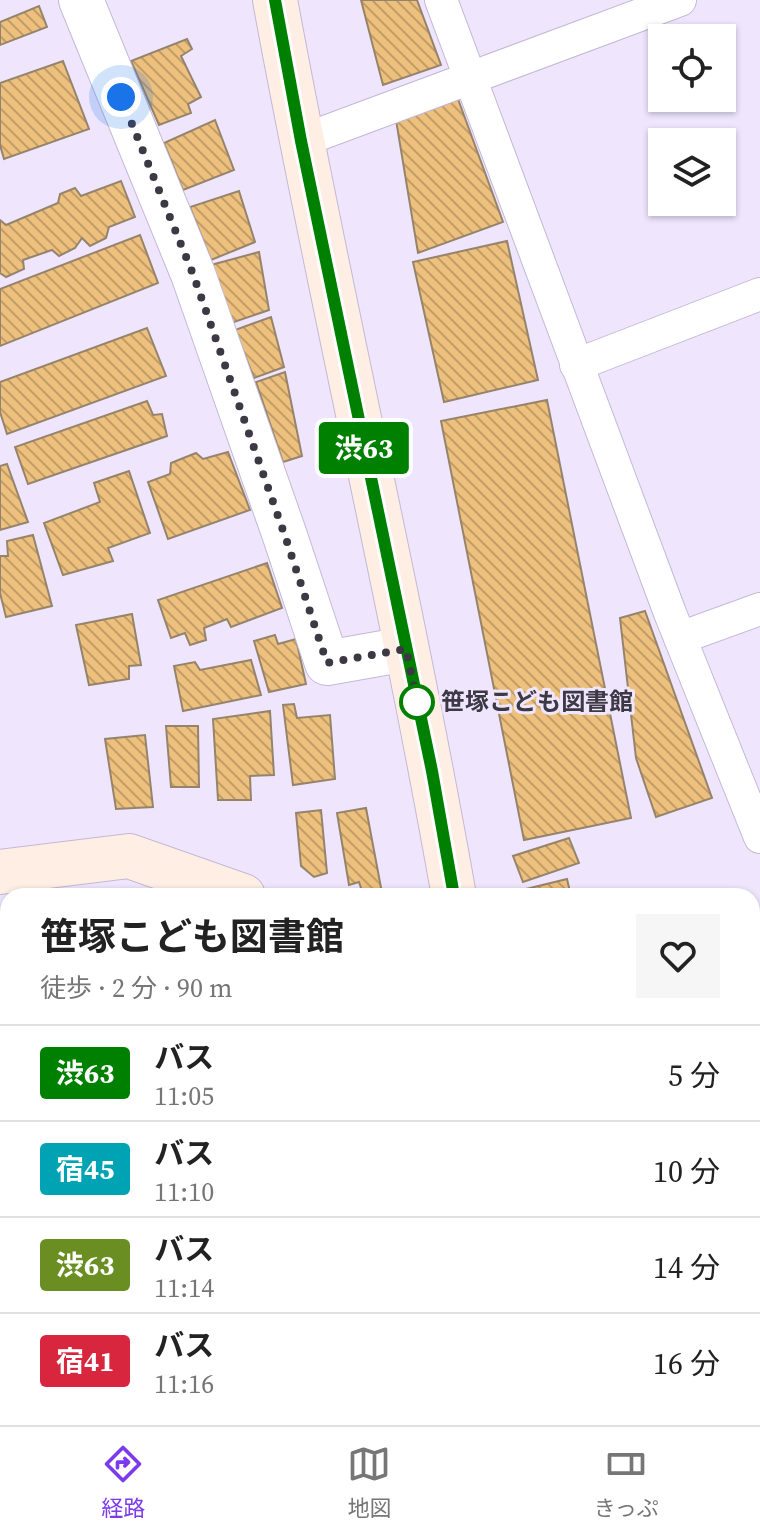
<!DOCTYPE html>
<html lang="ja">
<head>
<meta charset="utf-8">
<style>
  body { margin:0; font-family:"Source Serif 4","Noto Sans JP",serif; background:#f6f6f6; color:#222; height:100vh; display:flex; flex-direction:column; font-size:30px; white-space:nowrap }
  * { box-sizing:border-box; margin:0 }
  p { font-size:26px; color:#767676 }
  .icon { flex:none; width:44px; height:44px; fill:none; stroke:currentColor; stroke-width:2; stroke-linecap:round; stroke-linejoin:round }
  .map { position:relative; flex:1; overflow:hidden }
  .side { position:absolute; left:0px; top:888px; width:760px; height:538px; display:flex; flex-direction:column; background:#fff; border-radius:24px 24px 0 0; box-shadow:0 2px 6px #0004 }
  .side>* { flex:none }
  .badge { padding:0 16px; border-radius:6px; font-size:28px; line-height:52px }
  .controls { position:absolute; left:648px; top:24px; display:grid; gap:16px }
  .controls a { display:grid; place-items:center; width:88px; height:88px; border-radius:0px; background:#fff; box-shadow:0 2px 6px #0004; font-size:40px }
  .you { position:absolute; width:40px; height:40px; margin:-20px; border:6px solid #fff; border-radius:50%; background:#1a73e8; box-shadow:0 0 0 12px #1a73e833 }
  .map>.badge { position:absolute; translate:-50% -50%; box-shadow:0 0 0 4px #fff }
  .round { display:grid; place-items:center; flex:none; width:84px; height:84px; border-radius:0px; background:#f6f6f6 }
  .head { display:flex; align-items:center; justify-content:space-between; height:136px; padding:0 40px }
  h1 { font-size:38px; font-weight:700; line-height:60px }
  ul { padding:0; list-style:none }
  li { display:flex; align-items:center; gap:24px; height:96px; padding:0 40px; border-top:2px solid #e0e0e0 }
  li div { flex:1 }
  li b { display:block; font-size:30px }
  li em { font-style:normal }
  li .badge { min-width:88px; font-weight:700; text-align:center }
  .menu { display:flex; justify-content:space-around; align-items:center; height:112px; border-top:2px solid #e0e0e0; background:#fff; font-size:22px; color:#767676 }
  .menu a { display:grid; justify-items:center; gap:4px }
  .menu .selected { color:#7c3aed }
  .map>svg:first-child { display:block }
  .park { fill:url(#park-tufts) }
  .building { fill:url(#building-back-hatch); stroke:#95846b; stroke-width:2 }
  .lines { fill:none; stroke-linecap:round; stroke-linejoin:round }
  .lane-casing { stroke:#c3b9d6; stroke-width:34 }
  .street-casing { stroke:#c3b9d6; stroke-width:46 }
  .secondary-casing { stroke:#c3b9d6; stroke-width:46 }
  .lane { stroke:#fff; stroke-width:32 }
  .street { stroke:#fff; stroke-width:44 }
  .secondary { stroke:#feeee4; stroke-width:44 }
  .line-casing { stroke:#fff; stroke-width:18 }
  .line { stroke:#008000; stroke-width:12 }
  .walk { stroke:#3c3844; stroke-width:8; stroke-dasharray:0 14.4 }
  .stop-dot { fill:#fff; stroke:#008000; stroke-width:4 }
  .labels { text-anchor:middle; stroke-width:6; stroke-linejoin:round; paint-order:stroke }
  .stop-label { font-size:24px; font-weight:bold; fill:#3c3844; stroke:#efe6fe; text-anchor:start }
</style>
</head>
<body>
<div class="map">
<svg width="760" height="1425" viewBox="0 0 760 1425">
  <defs>
    <pattern id="park-tufts" width="24" height="20" patternUnits="userSpaceOnUse" patternTransform="scale(2)"><rect width="24" height="20" fill="#cdbcea"/><path d="M3 7l-1-3M5 7V3M7 7l1-3M15 17l-1-3M17 17v-4M19 17l1-3" fill="none" stroke="#a89abf"/></pattern>
    <pattern id="building-back-hatch" width="6" height="6" patternUnits="userSpaceOnUse" patternTransform="scale(2)"><rect width="6" height="6" fill="#eec07d"/><path d="M-1 5l2 2M0 0l6 6M5-1l2 2" fill="none" stroke="#c29d68"/></pattern>
  </defs>
  <rect width="100%" height="100%" fill="#efe6fe"/>
  <path class="park" d="M 176,1418 L 185,1418 L 187,1425 L 104,1425 Z"/>
  <g class="building">
    <path d="M 361,0 L 417,0 L 441,65 L 383,85 Z"/>
    <path d="M 39,6 L 47,27 L 0,45 L 0,22 Z"/>
    <path d="M 187,39 L 192,49 L 181,56 L 201,97 L 188,104 L 191,113 L 159,125 L 131,61 Z"/>
    <path d="M 63,61 L 89,129 L 4,159 L 0,145 L 0,83 Z"/>
    <path d="M 458,99 L 503,222 L 418,253 L 396,120 Z"/>
    <path d="M 215,120 L 234,170 L 183,190 L 164,143 Z"/>
    <path d="M 121,181 L 135,217 L 109,227 L 106,238 L 90,246 L 82,238 L 75,248 L 59,256 L 52,250 L 23,260 L 24,269 L 6,277 L 0,273 L 0,220 L 6,225 L 58,203 L 60,194 L 75,188 L 81,196 Z"/>
    <path d="M 239,191 L 255,242 L 211,260 L 190,207 Z"/>
    <path d="M 140,235 L 158,283 L 0,346 L 0,289 Z"/>
    <path d="M 507,241 L 538,380 L 444,402 L 413,262 Z"/>
    <path d="M 259,252 L 269,310 L 231,323 L 211,265 Z"/>
    <path d="M 271,317 L 284,367 L 254,378 L 235,330 Z"/>
    <path d="M 147,328 L 166,376 L 7,434 L 0,412 L 0,382 Z"/>
    <path d="M 285,372 L 302,456 L 283,462 L 256,382 Z"/>
    <path d="M 547,400 L 631,818 L 524,840 L 441,421 Z"/>
    <path d="M 147,401 L 153,415 L 162,414 L 167,436 L 28,484 L 15,447 Z"/>
    <path d="M 228,452 L 250,510 L 168,539 L 148,482 L 170,474 L 171,463 L 196,453 L 203,459 Z"/>
    <path d="M 7,464 L 28,522 L 0,530 L 0,466 Z"/>
    <path d="M 129,471 L 150,533 L 108,548 L 113,561 L 63,575 L 44,523 L 100,502 L 94,483 Z"/>
    <path d="M 33,535 L 52,606 L 6,617 L 0,593 L 0,556 L 8,556 L 7,541 Z"/>
    <path d="M 267,563 L 282,608 L 231,627 L 227,619 L 204,628 L 206,640 L 190,645 L 185,633 L 171,638 L 158,600 Z"/>
    <path d="M 645,611 L 712,798 L 656,817 L 636,758 L 620,618 Z"/>
    <path d="M 132,614 L 141,665 L 129,666 L 129,679 L 89,685 L 76,625 Z"/>
    <path d="M 275,635 L 278,644 L 296,639 L 306,684 L 269,692 L 254,641 Z"/>
    <path d="M 251,660 L 261,695 L 183,711 L 174,666 L 195,662 L 200,670 Z"/>
    <path d="M 294,704 L 297,718 L 330,715 L 335,779 L 293,785 L 283,705 Z"/>
    <path d="M 270,711 L 274,775 L 250,776 L 251,800 L 218,800 L 213,719 Z"/>
    <path d="M 166,726 L 198,726 L 199,787 L 171,787 Z"/>
    <path d="M 145,735 L 153,807 L 116,809 L 105,739 Z"/>
    <path d="M 366,808 L 382,893 L 370,895 L 362,891 L 359,882 L 349,885 L 337,813 Z"/>
    <path d="M 321,810 L 327,873 L 314,877 L 301,866 L 296,813 Z"/>
    <path d="M 569,838 L 579,863 L 523,882 L 513,856 Z"/>
    <path d="M 567,879 L 571,896 L 524,896 L 522,890 Z"/>
    <path d="M 121,889 L 122,896 L 64,896 Z"/>
    <path d="M 0,1014 L 8,1015 L 8,1070 L 0,1070 Z"/>
    <path d="M 752,1168 L 760,1168 L 760,1291 L 752,1290 Z"/>
    <path d="M 207,1418 L 279,1418 L 280,1425 L 207,1425 Z"/>
    <rect x="296" y="1418" width="58" height="7"/>
  </g>
  <g class="lines">
    <g class="lane-casing">
      <g id="lane">
        <path d="M 441,0 L 670,613 L 760,837"/>
        <path d="M 301,141 L 680,0"/>
        <path d="M 576,365 L 760,294"/>
        <path d="M 680,638 L 760,609"/>
        <path d="M 0,949 L 8,961"/>
      </g>
    </g>
    <g class="street-casing">
      <g id="street">
        <path d="M 81,0 L 193,274 L 285,536 L 327,663 L 406,649"/>
        <path d="M 752,1044 L 760,1046"/>
        <path d="M 0,1139 L 8,1139"/>
        <path d="M 0,1314 L 8,1331"/>
        <path d="M 47,1418 L 49,1425"/>
      </g>
    </g>
    <g class="secondary-casing">
      <g id="secondary">
        <path d="M 275,0 C 330,300 401,596 454,896"/>
        <path d="M 0,872 L 129,856 L 243,896"/>
        <path d="M 554,1418 L 555,1425"/>
      </g>
    </g>
    <use href="#lane" class="lane"/>
    <use href="#street" class="street"/>
    <use href="#secondary" class="secondary"/>
  </g>
  <g class="lines">
    <g class="line-casing">
      <path id="line" d="M 275,0 L 301,141 L 432,771 L 454,896"/>
    </g>
    <use href="#line" class="line"/>
    <path class="walk" d="M 121,97 L 193,274 L 285,536 L 327,663 L 406,649 L 419,710 L 417,702"/>
  </g>
  <circle class="stop-dot" cx="417" cy="702" r="16"/>
  <g class="labels">
    <g class="stop-label">
      <text x="441" y="710">笹塚こども図書館</text>
    </g>
  </g>
</svg>
<div class="controls">
<a><svg class="icon" aria-label="locate" viewBox="0 0 24 24"><circle cx="12" cy="12" r="6"/><path d="M12 2v4M12 18v4M2 12h4M18 12h4"/></svg></a>
<a><svg class="icon" aria-label="layers" viewBox="0 0 24 24"><path d="M12 4l9 5-9 5-9-5zM3 14l9 5 9-5"/></svg></a>
</div>
<div class="you" style="left:121px;top:97px"></div>
<b class="badge" style="left:364px;top:448px;background:#008000;color:#fff">渋63</b>
<section class="side">
<div class="head"><div><h1>笹塚こども図書館</h1><p>徒歩 · 2 分 · 90 m</p></div><a class="round"><svg class="icon" aria-label="heart" viewBox="0 0 24 24"><path d="M12 20l-8-8c-3-5 5-10 8-4 3-6 11-1 8 4z"/></svg></a></div>
<ul>
<li><span class="badge" style="background:#008000;color:#fff">渋63</span><div><b>バス</b><p>11:05</p></div><em>5 分</em></li>
<li><span class="badge" style="background:#00a3b4;color:#fff">宿45</span><div><b>バス</b><p>11:10</p></div><em>10 分</em></li>
<li><span class="badge" style="background:#6b8e23;color:#fff">渋63</span><div><b>バス</b><p>11:14</p></div><em>14 分</em></li>
<li><span class="badge" style="background:#d7263d;color:#fff">宿41</span><div><b>バス</b><p>11:16</p></div><em>16 分</em></li>
</ul>
</section>
</div>
<nav class="menu">
<a class="selected"><svg class="icon" aria-label="directions" viewBox="0 0 24 24"><path d="M12 3l9 9-9 9-9-9zM9 14v-3h6M13 9l2 2-2 2"/></svg>経路</a>
<a><svg class="icon" aria-label="map" viewBox="0 0 24 24"><path d="M3 6l6-2 6 2 6-2v14l-6 2-6-2-6 2zM9 4v14M15 6v14"/></svg>地図</a>
<a><svg class="icon" aria-label="tickets" viewBox="0 0 24 24"><path d="M3 7h18v10H3zM15 7v10"/></svg>きっぷ</a>
</nav>
</body>
</html>
